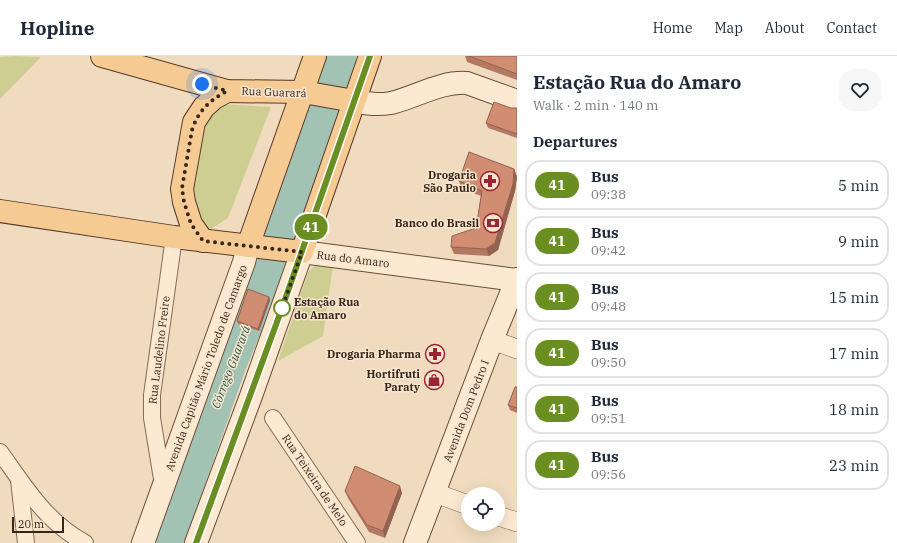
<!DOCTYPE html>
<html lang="en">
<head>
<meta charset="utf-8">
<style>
  body { margin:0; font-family:"IBM Plex Serif",serif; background:#f6f6f7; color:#1f2937; height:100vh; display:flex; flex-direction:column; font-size:15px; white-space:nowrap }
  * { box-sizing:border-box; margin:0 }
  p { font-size:13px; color:#747a83 }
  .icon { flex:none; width:22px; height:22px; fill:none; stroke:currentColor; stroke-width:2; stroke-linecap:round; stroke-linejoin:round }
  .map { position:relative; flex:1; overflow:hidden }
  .drawer { display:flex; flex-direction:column; background:#fff; width:380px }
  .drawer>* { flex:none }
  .badge { padding:0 8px; border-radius:13px; font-size:14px; line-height:26px }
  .buttons { position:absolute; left:461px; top:431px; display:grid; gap:8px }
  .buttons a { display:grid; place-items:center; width:44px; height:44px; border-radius:50%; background:#fff; box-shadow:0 4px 16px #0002; font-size:20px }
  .scale { position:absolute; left:12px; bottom:10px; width:52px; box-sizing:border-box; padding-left:4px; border:2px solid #38261b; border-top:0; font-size:11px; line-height:14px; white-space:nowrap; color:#38261b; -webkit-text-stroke:3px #f7e6ce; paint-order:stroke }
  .you { position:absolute; width:20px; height:20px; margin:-10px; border:3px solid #fff; border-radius:50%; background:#1a73e8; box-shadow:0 0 0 6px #1a73e833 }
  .map>.badge { position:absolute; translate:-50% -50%; box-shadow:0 0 0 2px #fff }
  h2 { padding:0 16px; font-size:15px; line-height:36px }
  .round { display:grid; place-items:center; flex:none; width:42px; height:42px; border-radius:16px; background:#f6f6f7 }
  .overview { display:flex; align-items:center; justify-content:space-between; height:68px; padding:0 16px }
  h1 { font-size:19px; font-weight:800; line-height:30px }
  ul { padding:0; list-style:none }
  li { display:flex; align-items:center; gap:12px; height:50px; margin:0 8px 6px; padding:0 8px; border:2px solid #e0e1e3; border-radius:16px }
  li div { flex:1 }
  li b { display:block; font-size:15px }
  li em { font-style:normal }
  li .badge { min-width:44px; font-weight:700; text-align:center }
  header { display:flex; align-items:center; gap:24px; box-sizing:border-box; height:56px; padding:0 20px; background:#fff; border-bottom:1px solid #e0e1e3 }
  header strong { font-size:19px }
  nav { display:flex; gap:22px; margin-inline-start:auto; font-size:14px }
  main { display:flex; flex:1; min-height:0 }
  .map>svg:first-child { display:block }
  .green { fill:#cfce92 }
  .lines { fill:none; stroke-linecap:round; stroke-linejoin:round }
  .river { stroke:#a2c2b4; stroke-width:31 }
  .minor-casing { stroke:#8a6b56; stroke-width:18 }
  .tertiary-casing { stroke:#8a6b56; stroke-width:20 }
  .secondary-casing { stroke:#6b4c39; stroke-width:24 }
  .primary-casing { stroke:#57392b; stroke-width:24 }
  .minor { stroke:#fbe9d2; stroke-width:16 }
  .tertiary { stroke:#fbe9d2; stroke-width:19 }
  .secondary { stroke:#fbe9d2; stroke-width:22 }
  .primary { stroke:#f6ca93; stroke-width:22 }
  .wall { fill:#b47962 }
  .shaded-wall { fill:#926350 }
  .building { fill:#d18d72; stroke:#926350 }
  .line-casing { stroke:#fff; stroke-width:9 }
  .line { stroke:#6b8e23; stroke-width:6 }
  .walk { stroke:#38261b; stroke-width:4; stroke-dasharray:0 7.2 }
  .stop-dot { fill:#fff; stroke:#6b8e23; stroke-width:2 }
  .labels { text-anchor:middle; stroke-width:3; stroke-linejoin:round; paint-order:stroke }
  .street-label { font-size:11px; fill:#38261b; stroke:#f7e6ce }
  .poi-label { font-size:11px; font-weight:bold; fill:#38261b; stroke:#f7e6ce; text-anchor:end }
  .stop-label { font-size:11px; font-weight:bold; fill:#38261b; stroke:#f7e6ce; text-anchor:start }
  .water-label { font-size:12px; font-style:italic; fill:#2a5950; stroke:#f7e6ce }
</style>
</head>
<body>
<header>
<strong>Hopline</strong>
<nav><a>Home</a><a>Map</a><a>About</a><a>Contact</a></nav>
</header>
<main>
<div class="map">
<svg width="517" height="487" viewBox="0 0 517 487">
  <rect width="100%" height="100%" fill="#f0dbbe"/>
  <g class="green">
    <path d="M 15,0 L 41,1 L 0,43 L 0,1 Z"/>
    <path d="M 220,48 L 271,51 L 228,162 L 211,173 L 200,168 L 192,159 L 194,76 Z"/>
    <path d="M 319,208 L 333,209 L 323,280 L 278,305 L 308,217 L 312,212 Z"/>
  </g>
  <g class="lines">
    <path class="river" d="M 168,487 L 230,311 L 252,257 L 341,0"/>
    <g class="minor-casing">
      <g id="minor">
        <path d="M 273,362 L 357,487"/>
        <path d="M 0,396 C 26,432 45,465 85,487"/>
        <path d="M 19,424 L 26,487"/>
        <path d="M 163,429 L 152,362 L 152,339 L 174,181"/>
      </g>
    </g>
    <g class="tertiary-casing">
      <g id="tertiary">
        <path d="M 492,284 L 517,293"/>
        <path d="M 435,437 L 468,449"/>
        <path d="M 498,460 L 517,466"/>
      </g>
    </g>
    <g class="secondary-casing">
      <g id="secondary">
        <path d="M 354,45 C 366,48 379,49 391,47 C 416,41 441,25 467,27 L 517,45"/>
        <path d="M 143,487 L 244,206 L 248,190"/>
        <path d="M 196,487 L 251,340 L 302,196 L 517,224"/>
        <path d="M 415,487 L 492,284 L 517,223"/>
      </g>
    </g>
    <g class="primary-casing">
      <g id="primary">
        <path d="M 102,0 L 227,35 L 303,36 L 354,45"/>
        <path d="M 0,155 L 174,181 L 302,196 L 370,0"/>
        <path d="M 203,185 L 191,168 L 184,146 L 182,133 L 194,66 L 204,51 L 214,42 L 227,35"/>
        <path d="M 248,190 L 315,0"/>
      </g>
    </g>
    <use href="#minor" class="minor"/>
    <use href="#tertiary" class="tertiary"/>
    <use href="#secondary" class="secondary"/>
    <use href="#primary" class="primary"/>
  </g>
  <g class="wall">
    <path d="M 465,0 L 517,0 L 517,24 L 467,6 Z"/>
    <path d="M 511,52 L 517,52 L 517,82 L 488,72 L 486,67 Z"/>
    <path d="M 514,113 L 517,121 L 515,135 L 498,194 L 489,200 L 454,198 L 451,191 L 476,172 L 481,140 L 461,132 L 459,125 Z"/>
    <path d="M 269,241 L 270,244 L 259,275 L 238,268 L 237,265 Z"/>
    <path d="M 517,331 L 517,357 L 510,354 L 508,349 Z"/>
    <path d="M 345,435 L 402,437 L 385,482 L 369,476 L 348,442 Z"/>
  </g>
  <g class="shaded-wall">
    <path d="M 514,113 L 517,121 L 515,135 L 498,194 L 489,200 L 486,193 Z"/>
    <path d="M 269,241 L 270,244 L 259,275 L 258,273 Z"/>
    <path d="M 400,430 L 402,437 L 385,482 L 383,475 Z"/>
  </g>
  <g class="building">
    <path d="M 469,0 L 517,0 L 517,18 Z"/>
    <path d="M 494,46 L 511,52 L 517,52 L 517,78 L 486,67 Z"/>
    <path d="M 469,96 L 514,113 L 513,128 L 495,187 L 486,193 L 451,191 L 452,180 L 476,172 L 482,135 L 459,125 Z"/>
    <path d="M 248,233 L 269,241 L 258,273 L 237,265 Z"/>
    <path d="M 515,331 L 517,331 L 517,352 L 508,349 Z"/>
    <path d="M 355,410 L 400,430 L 383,475 L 367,469 L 345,435 Z"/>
  </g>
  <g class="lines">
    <g class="line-casing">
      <path id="line" d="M 196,487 L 281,255 L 370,0"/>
    </g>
    <use href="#line" class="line"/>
    <path class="walk" d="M 202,28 L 227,35 C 210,44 198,55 192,74 L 182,132 L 184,146 L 191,168 L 203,185 L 302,196 L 281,255 L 282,252"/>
  </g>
  <defs>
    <g id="pharmacy-ring" transform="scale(1)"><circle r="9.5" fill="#f7e6ce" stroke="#9c2334" stroke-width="1.5"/><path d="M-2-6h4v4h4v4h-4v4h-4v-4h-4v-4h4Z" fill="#9c2334"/></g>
    <g id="bank-ring" transform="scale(1)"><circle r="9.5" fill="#f7e6ce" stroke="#9c2334" stroke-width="1.5"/><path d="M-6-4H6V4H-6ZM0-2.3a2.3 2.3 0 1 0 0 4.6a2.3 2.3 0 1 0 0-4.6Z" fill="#9c2334"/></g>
    <g id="shop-ring" transform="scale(1)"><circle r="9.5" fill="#f7e6ce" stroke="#9c2334" stroke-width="1.5"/><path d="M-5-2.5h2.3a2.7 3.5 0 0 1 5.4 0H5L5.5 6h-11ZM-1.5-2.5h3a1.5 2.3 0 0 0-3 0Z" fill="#9c2334"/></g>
  </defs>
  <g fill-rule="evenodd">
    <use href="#pharmacy-ring" x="490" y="125"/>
    <use href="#bank-ring" x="493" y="167"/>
    <use href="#pharmacy-ring" x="435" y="298"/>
    <use href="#shop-ring" x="434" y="324"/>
  </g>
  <circle class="stop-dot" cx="282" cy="252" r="8"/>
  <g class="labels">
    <g class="street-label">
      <text transform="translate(274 36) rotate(2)" y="4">Rua Guarará</text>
      <text transform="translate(353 203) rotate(7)" y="4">Rua do Amaro</text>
      <text transform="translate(159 294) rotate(-83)" y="4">Rua Laudelino Freire</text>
      <text transform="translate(206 312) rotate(-70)" y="4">Avenida Capitão Mário Toledo de Camargo</text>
      <text transform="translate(466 355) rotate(-69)" y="4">Avenida Dom Pedro I</text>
      <text transform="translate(315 424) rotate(56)" y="4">Rua Teixeira de Melo</text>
    </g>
    <g class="poi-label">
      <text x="476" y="123">Drogaria<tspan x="476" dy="13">São Paulo</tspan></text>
      <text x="479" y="171">Banco do Brasil</text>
      <text x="421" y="302">Drogaria Pharma</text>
      <text x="420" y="322">Hortifruti<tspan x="420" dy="13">Paraty</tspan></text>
    </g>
    <g class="stop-label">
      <text x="294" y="250">Estação Rua<tspan x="294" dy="13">do Amaro</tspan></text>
    </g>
    <g class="water-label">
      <text transform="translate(231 311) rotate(-69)" y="4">Córrego Guarará</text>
    </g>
  </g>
</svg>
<div class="buttons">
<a><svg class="icon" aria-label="locate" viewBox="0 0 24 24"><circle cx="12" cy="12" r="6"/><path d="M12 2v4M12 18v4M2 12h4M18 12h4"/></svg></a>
</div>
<div class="scale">20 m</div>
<div class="you" style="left:202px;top:28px"></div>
<b class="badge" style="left:311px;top:171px;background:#6b8e23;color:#fff">41</b>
</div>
<section class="drawer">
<div class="overview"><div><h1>Estação Rua do Amaro</h1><p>Walk · 2 min · 140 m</p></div><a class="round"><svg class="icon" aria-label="heart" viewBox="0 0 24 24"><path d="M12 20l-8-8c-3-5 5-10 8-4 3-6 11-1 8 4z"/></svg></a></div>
<h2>Departures</h2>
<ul>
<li><span class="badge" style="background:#6b8e23;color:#fff">41</span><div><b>Bus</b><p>09:38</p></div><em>5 min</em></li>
<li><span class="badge" style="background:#6b8e23;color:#fff">41</span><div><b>Bus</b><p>09:42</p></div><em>9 min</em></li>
<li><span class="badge" style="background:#6b8e23;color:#fff">41</span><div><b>Bus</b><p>09:48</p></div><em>15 min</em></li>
<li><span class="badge" style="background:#6b8e23;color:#fff">41</span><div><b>Bus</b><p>09:50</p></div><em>17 min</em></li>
<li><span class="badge" style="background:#6b8e23;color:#fff">41</span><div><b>Bus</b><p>09:51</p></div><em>18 min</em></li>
<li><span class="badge" style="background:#6b8e23;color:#fff">41</span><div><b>Bus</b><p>09:56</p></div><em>23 min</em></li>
</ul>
</section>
</main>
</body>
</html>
